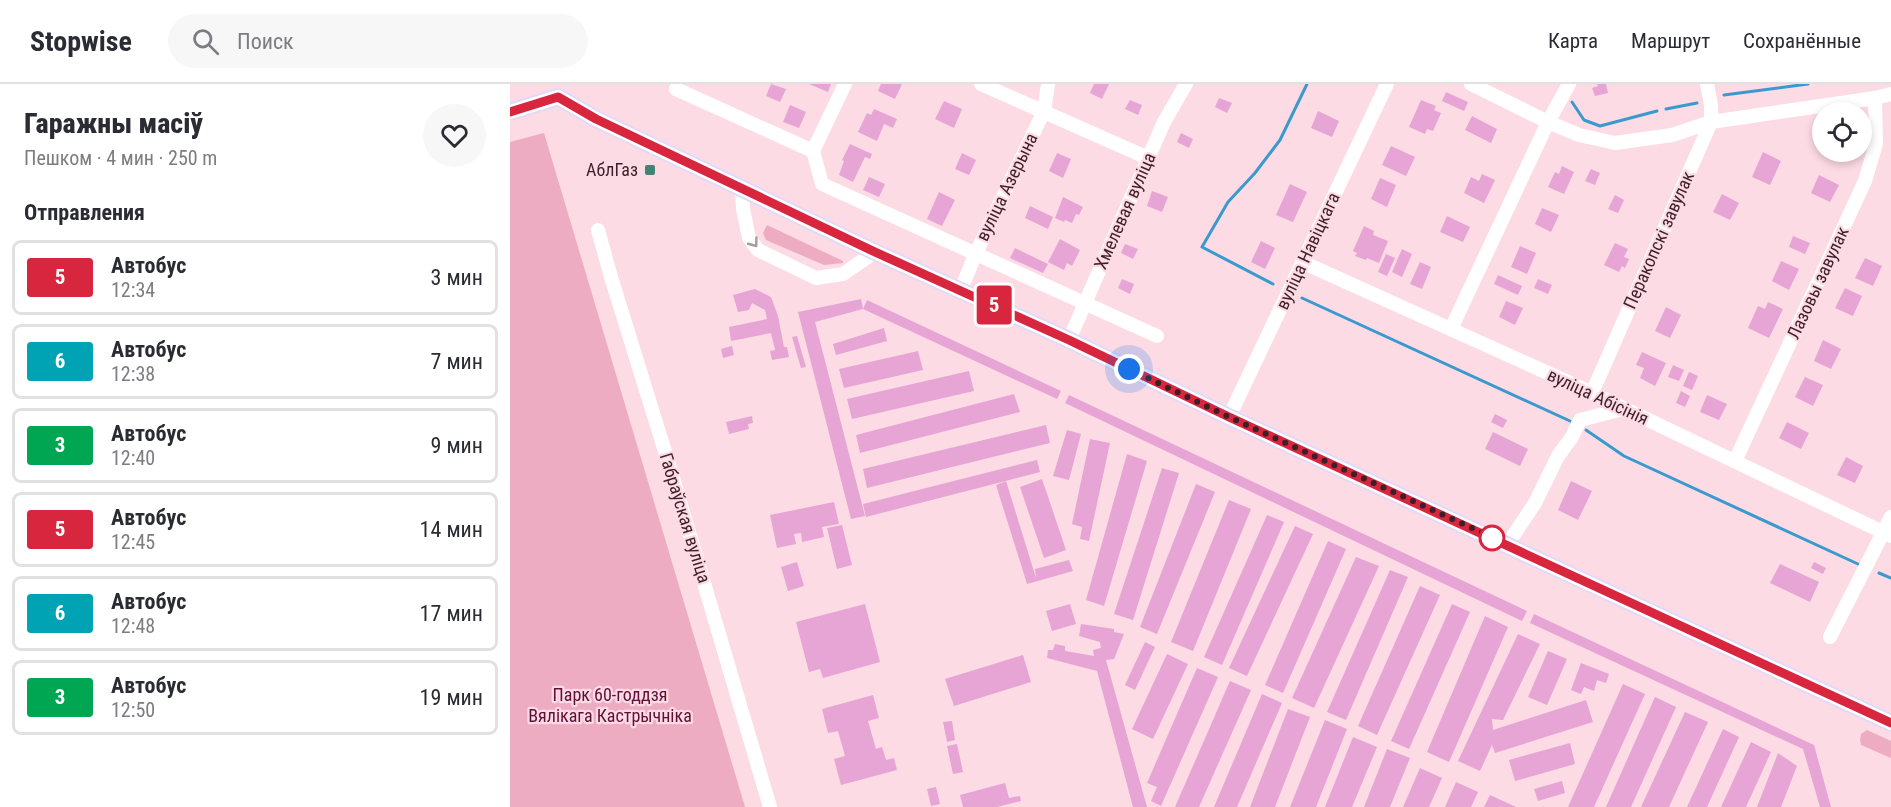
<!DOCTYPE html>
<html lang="ru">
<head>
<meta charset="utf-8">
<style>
  body { margin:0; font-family:"Roboto Condensed",sans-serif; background:#f7f7f7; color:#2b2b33; height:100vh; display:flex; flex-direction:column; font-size:22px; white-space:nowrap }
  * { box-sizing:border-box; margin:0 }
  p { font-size:20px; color:#7c7c81 }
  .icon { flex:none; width:33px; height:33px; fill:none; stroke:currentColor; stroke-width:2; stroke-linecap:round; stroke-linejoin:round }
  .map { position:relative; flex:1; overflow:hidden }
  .details { display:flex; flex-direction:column; background:#fff; width:510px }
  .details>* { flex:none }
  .badge { padding:0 12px; border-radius:4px; font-size:21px; line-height:39px }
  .tools { position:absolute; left:1302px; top:18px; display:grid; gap:12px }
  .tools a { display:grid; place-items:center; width:60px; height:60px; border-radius:50%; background:#fff; box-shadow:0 3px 9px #0003; font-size:30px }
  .you { position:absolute; width:30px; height:30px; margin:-15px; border:4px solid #fff; border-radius:50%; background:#1a73e8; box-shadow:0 0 0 9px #1a73e833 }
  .map>.badge { position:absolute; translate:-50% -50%; box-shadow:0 0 0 3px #fff }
  h2 { padding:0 24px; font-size:22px; line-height:54px }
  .round { display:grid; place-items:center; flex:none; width:63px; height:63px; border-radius:32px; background:#f7f7f7 }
  .overview { display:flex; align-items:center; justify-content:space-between; height:102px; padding:0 24px }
  h1 { font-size:28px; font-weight:800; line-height:45px }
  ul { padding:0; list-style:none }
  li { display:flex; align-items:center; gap:18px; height:75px; margin:0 12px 9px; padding:0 12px; border:3px solid #e1e1e2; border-radius:9px }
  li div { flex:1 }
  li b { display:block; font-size:22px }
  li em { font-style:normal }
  li .badge { min-width:66px; font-weight:700; text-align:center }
  header { display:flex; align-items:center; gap:36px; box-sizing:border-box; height:84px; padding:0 30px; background:#fff; border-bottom:2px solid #e1e1e2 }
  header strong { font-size:28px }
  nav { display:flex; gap:33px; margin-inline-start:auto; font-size:21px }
  .search { width:420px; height:54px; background:#f7f7f7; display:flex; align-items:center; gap:15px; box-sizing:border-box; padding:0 21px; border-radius:33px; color:#7c7c81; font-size:22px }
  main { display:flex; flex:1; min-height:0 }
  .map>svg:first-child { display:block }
  .green { fill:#edacc2 }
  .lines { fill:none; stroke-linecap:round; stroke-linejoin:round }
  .stream { stroke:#3a99cd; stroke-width:3 }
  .building { fill:#e6a5d4 }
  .minor { stroke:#fff; stroke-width:14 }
  .major { stroke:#e2daf8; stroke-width:18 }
  .oneway { stroke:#a79a9f }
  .line-casing { stroke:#fff; stroke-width:14 }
  .line { stroke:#d7263d; stroke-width:9 }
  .walk { stroke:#3c1f2a; stroke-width:6; stroke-dasharray:0 10.8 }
  .poi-dot { fill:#418374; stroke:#fcdbe5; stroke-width:2 }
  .stop-dot { fill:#fff; stroke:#d7263d; stroke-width:3 }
  .labels { text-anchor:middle; stroke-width:4.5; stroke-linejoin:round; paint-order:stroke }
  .poi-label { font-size:18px; fill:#3c1f2a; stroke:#fcdbe5; text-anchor:end }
  .street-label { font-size:18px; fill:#3c1f2a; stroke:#fcdbe5 }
  .park-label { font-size:18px; fill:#600f36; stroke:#fcdbe5 }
</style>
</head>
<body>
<header>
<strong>Stopwise</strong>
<div class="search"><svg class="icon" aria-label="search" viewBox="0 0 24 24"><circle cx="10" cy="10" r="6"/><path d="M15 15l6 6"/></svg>Поиск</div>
<nav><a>Карта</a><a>Маршрут</a><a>Сохранённые</a></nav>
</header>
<main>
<section class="details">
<div class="overview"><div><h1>Гаражны масіў</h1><p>Пешком · 4 мин · 250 m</p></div><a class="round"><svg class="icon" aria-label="heart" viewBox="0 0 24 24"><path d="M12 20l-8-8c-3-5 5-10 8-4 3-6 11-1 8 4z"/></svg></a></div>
<h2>Отправления</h2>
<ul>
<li><span class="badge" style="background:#d7263d;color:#fff">5</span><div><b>Автобус</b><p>12:34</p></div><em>3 мин</em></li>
<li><span class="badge" style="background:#00a3b4;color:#fff">6</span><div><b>Автобус</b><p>12:38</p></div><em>7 мин</em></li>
<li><span class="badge" style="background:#00a651;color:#fff">3</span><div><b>Автобус</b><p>12:40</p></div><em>9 мин</em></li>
<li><span class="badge" style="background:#d7263d;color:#fff">5</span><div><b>Автобус</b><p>12:45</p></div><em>14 мин</em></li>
<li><span class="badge" style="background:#00a3b4;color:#fff">6</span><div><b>Автобус</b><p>12:48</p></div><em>17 мин</em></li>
<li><span class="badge" style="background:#00a651;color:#fff">3</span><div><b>Автобус</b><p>12:50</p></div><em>19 мин</em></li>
</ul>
</section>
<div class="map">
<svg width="1381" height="723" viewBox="0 0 1381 723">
  <rect width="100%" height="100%" fill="#fcdbe5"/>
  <g class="green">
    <path d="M 34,49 L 235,723 L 0,723 L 0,58 Z"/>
    <path d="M 257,141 L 333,177 L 333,179 L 314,181 L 256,156 L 253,149 Z"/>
    <path d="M 1357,646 L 1381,657 L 1381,674 L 1351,661 L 1350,656 L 1351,650 Z"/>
  </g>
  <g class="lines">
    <g class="stream">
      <path d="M 1214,11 L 1298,0"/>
      <path d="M 1062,18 L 1074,36 L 1090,42 L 1147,27"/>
      <path d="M 1156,25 L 1187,19"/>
      <path d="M 763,200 L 692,163 L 718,118 L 745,89 L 770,56 L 797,0"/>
      <path d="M 792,214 L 1060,337"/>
      <path d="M 1076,346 L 1114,372 L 1348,480"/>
      <path d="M 1369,489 L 1381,494"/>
    </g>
  </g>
  <g class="building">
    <path d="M 261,0 L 276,5 L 270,18 L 256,12 Z"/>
    <path d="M 299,0 L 321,0 L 318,8 Z"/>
    <path d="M 371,0 L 392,0 L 385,15 L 368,7 Z"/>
    <path d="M 584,0 L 599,0 L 592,15 L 580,9 Z"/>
    <path d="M 1087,0 L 1096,0 L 1098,9 L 1085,12 L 1082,4 L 1088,2 Z"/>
    <path d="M 936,8 L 958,18 L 954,27 L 932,17 Z"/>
    <path d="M 709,14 L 722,19 L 717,29 L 705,23 Z"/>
    <path d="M 620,16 L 632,21 L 628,31 L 615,25 Z"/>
    <path d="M 911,16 L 926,22 L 924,26 L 931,29 L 923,47 L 917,45 L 915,50 L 899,43 Z"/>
    <path d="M 434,17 L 452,25 L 444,44 L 425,35 Z"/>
    <path d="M 280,21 L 296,28 L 289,44 L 273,38 Z"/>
    <path d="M 364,25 L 387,35 L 383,44 L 374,40 L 367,57 L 348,48 L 357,29 L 361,31 Z"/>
    <path d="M 808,27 L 829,37 L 822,53 L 801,44 Z"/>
    <path d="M 962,32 L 987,45 L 981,59 L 955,46 Z"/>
    <path d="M 671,49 L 683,55 L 679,64 L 667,58 Z"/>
    <path d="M 340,60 L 362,70 L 360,75 L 355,73 L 343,98 L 329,91 L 334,77 L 332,76 Z"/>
    <path d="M 881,62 L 905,73 L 896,92 L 872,81 Z"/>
    <path d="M 1253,68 L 1271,77 L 1260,101 L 1242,93 Z"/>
    <path d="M 452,69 L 466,76 L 459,91 L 445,85 Z"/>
    <path d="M 547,69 L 561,75 L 553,94 L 539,87 Z"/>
    <path d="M 1052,82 L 1064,88 L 1054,110 L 1038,103 L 1045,88 L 1049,90 Z"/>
    <path d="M 1081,85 L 1090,89 L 1085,101 L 1075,97 Z"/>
    <path d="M 972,90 L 985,96 L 974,119 L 954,109 L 961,93 L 969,97 Z"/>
    <path d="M 1309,91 L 1329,101 L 1320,118 L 1301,109 Z"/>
    <path d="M 359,93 L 375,100 L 369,113 L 353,106 Z"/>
    <path d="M 870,94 L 886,101 L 877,123 L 861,115 Z"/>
    <path d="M 780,100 L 797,108 L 783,138 L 766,131 Z"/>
    <path d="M 642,107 L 658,113 L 652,128 L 637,122 Z"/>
    <path d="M 429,108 L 445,116 L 432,142 L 417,135 Z"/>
    <path d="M 1212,110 L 1229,119 L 1220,136 L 1203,128 Z"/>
    <path d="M 1105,111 L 1114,116 L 1108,129 L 1098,125 Z"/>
    <path d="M 553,113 L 573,123 L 569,131 L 566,130 L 562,139 L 555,136 L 554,138 L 545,134 Z"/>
    <path d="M 520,122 L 543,133 L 538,145 L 515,134 Z"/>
    <path d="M 1032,124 L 1049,131 L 1041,148 L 1025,140 Z"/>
    <path d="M 937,132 L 960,143 L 953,158 L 930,148 Z"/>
    <path d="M 854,142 L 864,147 L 863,151 L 878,157 L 869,179 L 857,174 L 856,176 L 845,172 L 847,169 L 843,167 Z"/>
    <path d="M 1283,152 L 1300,159 L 1295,170 L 1279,163 Z"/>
    <path d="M 550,155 L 570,166 L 562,182 L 557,179 L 554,186 L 538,178 Z"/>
    <path d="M 751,157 L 765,164 L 755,185 L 741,178 Z"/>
    <path d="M 1105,159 L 1118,165 L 1114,173 L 1119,175 L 1115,184 L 1112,182 L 1109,188 L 1094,181 Z"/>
    <path d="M 615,160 L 628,165 L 623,175 L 611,169 Z"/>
    <path d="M 1010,162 L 1026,169 L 1017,190 L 1001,183 Z"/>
    <path d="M 505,164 L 538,180 L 533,189 L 500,174 Z"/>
    <path d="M 892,165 L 902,170 L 892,193 L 882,188 Z"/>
    <path d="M 876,170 L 885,174 L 877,192 L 868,188 Z"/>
    <path d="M 1355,174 L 1372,182 L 1363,202 L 1345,194 Z"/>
    <path d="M 1271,177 L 1289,185 L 1279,206 L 1262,197 Z"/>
    <path d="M 910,178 L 921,183 L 912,205 L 900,200 Z"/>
    <path d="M 988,191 L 1012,202 L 1008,211 L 984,200 Z"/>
    <path d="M 612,195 L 624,200 L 620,210 L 608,204 Z"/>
    <path d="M 1028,195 L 1042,201 L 1038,210 L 1024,204 Z"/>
    <path d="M 1335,204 L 1352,212 L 1343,232 L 1325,224 Z"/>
    <path d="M 245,205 L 261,213 L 268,232 L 274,263 L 277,263 L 279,273 L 262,276 L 260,267 L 265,266 L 261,249 L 221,257 L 219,243 L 257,235 L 255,226 L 242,219 L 239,226 L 228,228 L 223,211 Z"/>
    <path d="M 351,215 L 353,225 L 357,216 L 551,307 L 547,315 L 353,225 L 305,238 L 355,432 L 341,435 L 288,228 Z"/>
    <path d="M 996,217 L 1013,224 L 1005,241 L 989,233 Z"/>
    <path d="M 1258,218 L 1273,225 L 1259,254 L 1238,244 L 1248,222 L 1255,225 Z"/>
    <path d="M 1156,223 L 1171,231 L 1160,254 L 1145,247 Z"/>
    <path d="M 374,244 L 377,257 L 326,271 L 323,260 Z"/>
    <path d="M 287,252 L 296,283 L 291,284 L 282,253 Z"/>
    <path d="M 1313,256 L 1331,265 L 1321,285 L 1304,277 Z"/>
    <path d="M 222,262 L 224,271 L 213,274 L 211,265 Z"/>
    <path d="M 408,267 L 413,286 L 334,304 L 329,285 Z"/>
    <path d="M 1132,268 L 1156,279 L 1145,302 L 1130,294 L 1134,284 L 1126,281 Z"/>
    <path d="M 1163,281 L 1174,286 L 1169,297 L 1158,293 Z"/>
    <path d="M 459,287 L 464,307 L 342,335 L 337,315 Z"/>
    <path d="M 1179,288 L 1188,292 L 1182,306 L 1173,302 Z"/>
    <path d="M 1295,293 L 1313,301 L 1303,322 L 1285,313 Z"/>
    <path d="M 1171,307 L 1180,312 L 1175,323 L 1166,319 Z"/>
    <path d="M 504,310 L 510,328 L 350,369 L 346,351 Z"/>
    <path d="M 559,311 L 1017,527 L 1012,537 L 555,319 Z"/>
    <path d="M 1197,311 L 1217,320 L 1209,336 L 1190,328 Z"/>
    <path d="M 985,330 L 997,336 L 993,344 L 981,338 Z"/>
    <path d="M 242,332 L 243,339 L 238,340 L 239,345 L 219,350 L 216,338 Z"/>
    <path d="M 1277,338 L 1299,349 L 1291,365 L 1269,354 Z"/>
    <path d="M 536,341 L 540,359 L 357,404 L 353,385 Z"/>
    <path d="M 557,346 L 571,350 L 559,396 L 543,392 Z"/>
    <path d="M 983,348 L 1018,365 L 1010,382 L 975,365 Z"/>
    <path d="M 580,355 L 600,359 L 579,457 L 570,455 L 572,443 L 562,440 Z"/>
    <path d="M 617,370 L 637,377 L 594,522 L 576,516 Z"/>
    <path d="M 1336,373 L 1353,382 L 1345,399 L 1327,391 Z"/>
    <path d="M 527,376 L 530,388 L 356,433 L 353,420 Z"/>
    <path d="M 652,384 L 669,389 L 623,536 L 604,530 Z"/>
    <path d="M 532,395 L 556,466 L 534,474 L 510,403 Z"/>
    <path d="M 496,397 L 526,494 L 525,485 L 559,476 L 563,487 L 517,500 L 486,401 Z"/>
    <path d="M 1061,397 L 1082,407 L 1068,436 L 1048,426 Z"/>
    <path d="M 686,400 L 705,408 L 647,550 L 630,543 Z"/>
    <path d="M 719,416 L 741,425 L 683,567 L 661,558 Z"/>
    <path d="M 324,418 L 329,440 L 312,443 L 314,453 L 292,458 L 291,449 L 284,450 L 286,460 L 267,464 L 260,431 Z"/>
    <path d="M 757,431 L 774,438 L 712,581 L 694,573 Z"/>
    <path d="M 332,441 L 342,481 L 327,485 L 317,444 Z"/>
    <path d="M 785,442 L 803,450 L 737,592 L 719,584 Z"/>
    <path d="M 818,457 L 836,465 L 773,609 L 755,601 Z"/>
    <path d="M 846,473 L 869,482 L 804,624 L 782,614 Z"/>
    <path d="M 287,478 L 294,502 L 278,507 L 271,483 Z"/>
    <path d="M 1304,478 L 1316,484 L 1313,490 L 1301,484 Z"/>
    <path d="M 1270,480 L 1309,498 L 1300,518 L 1260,499 Z"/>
    <path d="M 880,486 L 898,493 L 836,636 L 817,628 Z"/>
    <path d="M 910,502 L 930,511 L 867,651 L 848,642 Z"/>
    <path d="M 355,520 L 370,578 L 313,594 L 310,585 L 299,588 L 286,538 Z"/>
    <path d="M 560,520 L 566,540 L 542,547 L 536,527 Z"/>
    <path d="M 942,520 L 960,528 L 899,665 L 881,657 Z"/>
    <path d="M 1024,530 L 1304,661 L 1321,723 L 1310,723 L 1293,665 L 1020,539 Z"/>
    <path d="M 975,532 L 998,543 L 939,678 L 917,668 Z"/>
    <path d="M 571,540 L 604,545 L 604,548 L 614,550 L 604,575 L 596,576 L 637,723 L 623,723 L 587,587 L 537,574 L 538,566 L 543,566 L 545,560 L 555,562 L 555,567 L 584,572 L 583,566 L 591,564 L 590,558 L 569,552 Z"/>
    <path d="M 1008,550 L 1030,560 L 993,636 L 982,635 L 983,646 L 1076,616 L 1083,638 L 985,669 L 982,661 L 970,687 L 948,677 Z"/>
    <path d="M 635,558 L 645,563 L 625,606 L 615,601 Z"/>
    <path d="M 1038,567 L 1057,575 L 1037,621 L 1018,613 Z"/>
    <path d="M 657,570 L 678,580 L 643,655 L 622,645 Z"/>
    <path d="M 513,571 L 521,598 L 444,622 L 435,595 Z"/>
    <path d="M 1071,579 L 1099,590 L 1096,599 L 1087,596 L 1084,607 L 1074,603 L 1071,610 L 1061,606 Z"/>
    <path d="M 687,584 L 708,593 L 651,722 L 641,717 L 647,703 L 637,699 Z"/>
    <path d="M 720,597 L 741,606 L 689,723 L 665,723 Z"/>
    <path d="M 1113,600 L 1135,610 L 1084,723 L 1058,723 Z"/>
    <path d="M 752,610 L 772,619 L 727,723 L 704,723 Z"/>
    <path d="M 363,611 L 369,634 L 358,637 L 366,665 L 372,663 L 376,676 L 384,674 L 387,686 L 331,701 L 324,675 L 335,672 L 328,647 L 318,649 L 312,625 Z"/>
    <path d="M 1145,613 L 1166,623 L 1121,723 L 1096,723 Z"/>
    <path d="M 778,625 L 800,633 L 765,723 L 740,723 Z"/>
    <path d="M 1175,628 L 1198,638 L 1159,723 L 1131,723 Z"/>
    <path d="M 815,636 L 837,645 L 806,723 L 780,723 Z"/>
    <path d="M 442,637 L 445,656 L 437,658 L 433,638 Z"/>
    <path d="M 1213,645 L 1229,653 L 1197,723 L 1177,723 Z"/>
    <path d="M 843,653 L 867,663 L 842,723 L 815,723 Z"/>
    <path d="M 1241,658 L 1261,668 L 1236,723 L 1211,723 Z"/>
    <path d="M 1060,659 L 1065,680 L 1005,697 L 999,676 Z"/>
    <path d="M 447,660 L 453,688 L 443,690 L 437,662 Z"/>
    <path d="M 877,665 L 900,674 L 880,723 L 854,723 Z"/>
    <path d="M 1268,669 L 1287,682 L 1271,723 L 1247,723 Z"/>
    <path d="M 910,684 L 932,694 L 919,723 L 893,723 Z"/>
    <path d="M 1052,697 L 1055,709 L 1028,717 L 1024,705 Z"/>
    <path d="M 946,698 L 968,708 L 961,723 L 935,723 Z"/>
    <path d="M 495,699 L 499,714 L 510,712 L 511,717 L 487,723 L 453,723 L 450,711 Z"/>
    <path d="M 426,703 L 430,720 L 421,722 L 417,705 Z"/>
    <path d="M 980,711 L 1006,723 L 974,723 Z"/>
  </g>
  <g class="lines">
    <g class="minor">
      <path d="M 471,0 L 638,74"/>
      <path d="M 961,0 L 1038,38 L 1069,51 L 1105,59 L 1162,51 L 1201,38 L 1365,14 L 1381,10"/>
      <path d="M 166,5 L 303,67 L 312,100 L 647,252"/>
      <path d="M 303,67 L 335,0"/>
      <path d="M 232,104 L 233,125 L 239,154 L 248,166 L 306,194 L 333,190 L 365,168"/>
      <path d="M 88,146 L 101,193 L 161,387 L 260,723"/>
      <path d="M 792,178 L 1082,309 L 1381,452"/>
      <path d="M 451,205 L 466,169 L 534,27 L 538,0"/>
      <path d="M 941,245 L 1038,38 L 1059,0"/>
      <path d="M 559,256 L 654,38 L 676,0"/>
      <path d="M 1082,309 L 1201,38 L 1201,21 L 1197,0"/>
      <path d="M 719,333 L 877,0"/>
      <path d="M 1225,377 L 1355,97 L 1366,60 L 1365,14"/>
      <path d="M 997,461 L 1025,419 L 1048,372 L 1062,353 L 1070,336 L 1113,325"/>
      <path d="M 1320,553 L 1381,433"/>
    </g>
    <path class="major" d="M 0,28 L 48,13 L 86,35 L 365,168 L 559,256 L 719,333 L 1381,639"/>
  </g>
  <defs><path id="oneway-chevron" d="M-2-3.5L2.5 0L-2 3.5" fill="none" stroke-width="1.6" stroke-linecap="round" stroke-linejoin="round" transform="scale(1.5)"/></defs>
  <use class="oneway" href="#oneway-chevron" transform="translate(244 159) rotate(53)"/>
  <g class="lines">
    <g class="line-casing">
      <path id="line" d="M 0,28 L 48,13 L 86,35 L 365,168 L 559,256 L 719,333 L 1381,639"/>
    </g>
    <use href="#line" class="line"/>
    <path class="walk" d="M 619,285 L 719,333 L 986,455 L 982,454"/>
  </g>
  <rect class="poi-dot" x="134" y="80" width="12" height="12" rx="3"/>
  <circle class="stop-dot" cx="982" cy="454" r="12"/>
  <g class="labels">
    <g class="poi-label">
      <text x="128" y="92">АблГаз</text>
    </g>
    <g class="street-label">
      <text transform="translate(497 103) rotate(-64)" y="6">вуліца Азерына</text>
      <text transform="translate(615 127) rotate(-66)" y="6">Хмелевая вуліца</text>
      <text transform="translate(1149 156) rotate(-66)" y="6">Перакопскі завулак</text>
      <text transform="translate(798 167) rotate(-65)" y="6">вуліца Навіцкага</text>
      <text transform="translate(1308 199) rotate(-65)" y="6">Лазовы завулак</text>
      <text transform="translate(1088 313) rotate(25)" y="6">вуліца Абісінія</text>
      <text transform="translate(175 434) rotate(73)" y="6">Габраўская вуліца</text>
    </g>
    <g class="park-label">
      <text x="100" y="617">Парк 60-годдзя<tspan x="100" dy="21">Вялікага Кастрычніка</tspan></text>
    </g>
  </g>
</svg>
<div class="tools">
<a><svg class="icon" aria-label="locate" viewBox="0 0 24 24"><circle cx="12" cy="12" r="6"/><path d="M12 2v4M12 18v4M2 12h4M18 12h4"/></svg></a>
</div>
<div class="you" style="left:619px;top:285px"></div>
<b class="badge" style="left:484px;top:221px;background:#d7263d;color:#fff">5</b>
</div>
</main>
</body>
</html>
